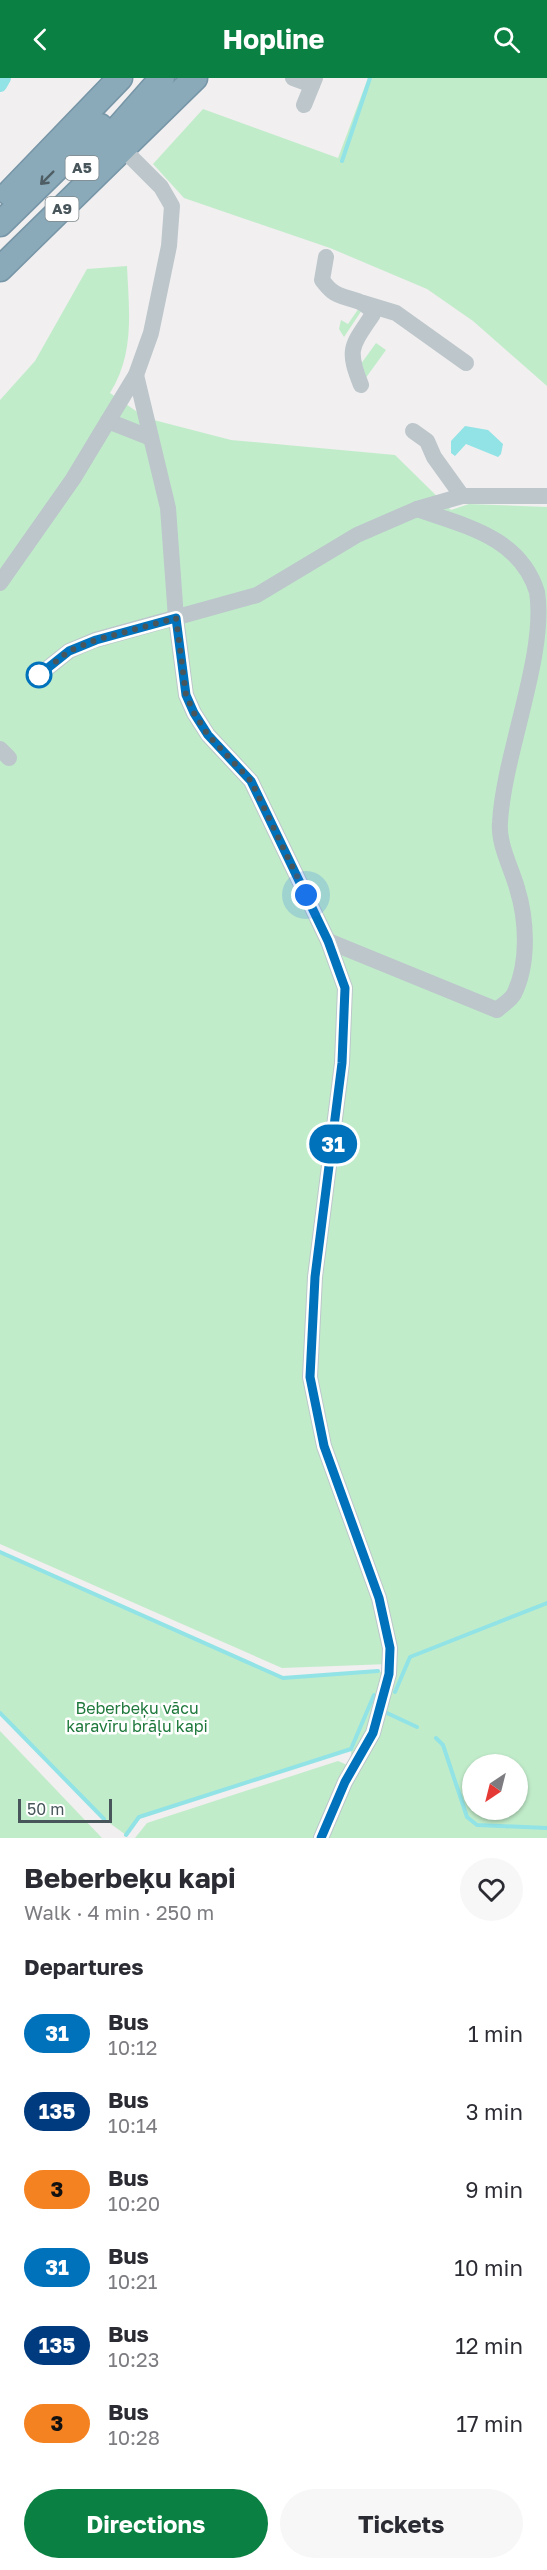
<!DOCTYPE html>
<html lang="en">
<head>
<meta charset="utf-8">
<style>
  body { margin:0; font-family:"Golos Text",sans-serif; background:#f7f7f7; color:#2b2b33; height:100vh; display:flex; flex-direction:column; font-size:22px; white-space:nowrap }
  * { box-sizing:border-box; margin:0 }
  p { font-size:20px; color:#7c7c81 }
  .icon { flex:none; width:33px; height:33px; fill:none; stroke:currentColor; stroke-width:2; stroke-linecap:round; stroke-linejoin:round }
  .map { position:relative; height:1760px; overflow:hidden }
  .sheet { display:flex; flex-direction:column; background:#fff; flex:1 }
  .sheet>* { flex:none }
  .badge { padding:0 12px; border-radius:20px; font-size:21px; line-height:39px }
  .needle { width:39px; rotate:215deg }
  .controls { position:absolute; left:462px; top:1676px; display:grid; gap:12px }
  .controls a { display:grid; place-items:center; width:66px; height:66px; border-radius:50%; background:#fff; box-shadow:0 2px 4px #0004; font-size:30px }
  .scale { position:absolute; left:18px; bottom:15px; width:94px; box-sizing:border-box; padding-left:6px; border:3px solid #48565b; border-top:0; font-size:16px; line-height:21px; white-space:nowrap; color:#48565b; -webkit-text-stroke:4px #fff; paint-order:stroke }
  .you { position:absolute; width:30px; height:30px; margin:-15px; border:4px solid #fff; border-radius:50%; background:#1a73e8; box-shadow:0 0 0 9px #1a73e833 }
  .map>.badge { position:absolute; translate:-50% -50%; box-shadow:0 0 0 3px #fff }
  h2 { padding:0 24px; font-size:22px; line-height:54px }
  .round { display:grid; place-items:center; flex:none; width:63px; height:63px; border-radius:32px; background:#f7f7f7 }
  .headline { display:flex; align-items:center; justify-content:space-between; height:102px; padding:0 24px }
  h1 { font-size:28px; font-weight:700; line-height:45px }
  .primary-button { display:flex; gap:12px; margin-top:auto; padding:12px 24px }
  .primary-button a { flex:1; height:69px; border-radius:36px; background:#0b8043; color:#fff; font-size:24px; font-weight:700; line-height:69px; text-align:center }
  .primary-button a+a { background:#f7f7f7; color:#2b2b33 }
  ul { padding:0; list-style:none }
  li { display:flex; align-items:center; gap:18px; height:78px; padding:0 24px }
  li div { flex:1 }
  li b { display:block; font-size:22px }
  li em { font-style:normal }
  li .badge { min-width:66px; font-weight:700; text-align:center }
  header { display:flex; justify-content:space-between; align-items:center; height:78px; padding:0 24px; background:#0b8043; color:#fff; font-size:27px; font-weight:700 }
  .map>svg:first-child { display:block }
  .green { fill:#c1ecca; fill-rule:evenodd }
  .water { fill:#91e3e6 }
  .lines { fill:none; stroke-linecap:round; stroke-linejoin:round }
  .stream { stroke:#91e3e6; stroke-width:4 }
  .canal { stroke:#91e3e6; stroke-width:14 }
  .highway-casing { stroke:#7695a6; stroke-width:27 }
  .minor { stroke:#bcc6cb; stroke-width:16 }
  .highway { stroke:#8aaaba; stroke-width:24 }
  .oneway { stroke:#4f5e64 }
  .line-casing { stroke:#fff; stroke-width:14 }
  .line { stroke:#0072bc; stroke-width:9 }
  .walk { stroke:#48565b; stroke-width:6; stroke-dasharray:0 10.8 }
  .stop-dot { fill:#fff; stroke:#0072bc; stroke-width:3 }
  .labels { text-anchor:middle; stroke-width:5; stroke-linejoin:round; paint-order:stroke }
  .shield { fill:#fff; stroke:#7f898c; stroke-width:1.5 }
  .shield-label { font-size:15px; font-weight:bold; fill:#48565b }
  .park-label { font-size:16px; fill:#1e783b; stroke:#fff }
</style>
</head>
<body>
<header><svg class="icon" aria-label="back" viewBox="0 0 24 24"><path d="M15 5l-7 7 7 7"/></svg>Hopline<svg class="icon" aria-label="search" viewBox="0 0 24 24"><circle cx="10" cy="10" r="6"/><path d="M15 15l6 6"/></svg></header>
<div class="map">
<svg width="547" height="1760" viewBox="0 0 547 1760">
  <rect width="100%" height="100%" fill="#f1eff0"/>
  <g class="green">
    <path d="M 368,0 L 547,0 L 547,308 L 473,243 L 427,211 L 330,170 L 184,120 L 153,86 L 203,31 L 338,80 Z"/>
    <path d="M 127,188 C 129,233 135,275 110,315 L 146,340 L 231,362 L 395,377 L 451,432 L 469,426 L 547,429 L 547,1760 L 135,1760 L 147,1745 L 338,1683 L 352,1689 L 351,1672 L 318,1680 L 140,1739 L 126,1757 L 104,1741 L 0,1635 L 0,1474 L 283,1600 L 378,1593 L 389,1596 L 389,1586 L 282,1590 L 0,1466 L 0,322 L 35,283 L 87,191 ZM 472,1686 L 518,1686 L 518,1731 L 472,1731 Z"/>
    <path d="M 359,230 L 362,232 L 344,259 L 339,251 L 341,242 L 348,246 Z"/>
    <path d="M 376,265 L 386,272 L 365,301 L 358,290 Z"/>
    <path d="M 0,1653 L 102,1760 L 0,1760 Z"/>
  </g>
  <path class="water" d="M 465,348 L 488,352 L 503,366 L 501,376 L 498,379 L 466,366 L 455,378 L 451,375 L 451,363 Z"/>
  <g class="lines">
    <g class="stream">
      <path d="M 342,83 L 370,0"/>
      <path d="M 0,1474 L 283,1600 L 378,1593"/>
      <path d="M 395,1614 L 410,1579 L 547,1525"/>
      <path d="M 0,1635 L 104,1741"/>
      <path d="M 387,1635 L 417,1649"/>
      <path d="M 436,1660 L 443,1667 L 467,1739 L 477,1747 L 547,1750"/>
      <path d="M 126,1757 L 139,1739 L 351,1671 L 374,1617"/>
    </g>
    <path class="canal" d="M 0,7 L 4,0"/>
    <g class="highway-casing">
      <g id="highway">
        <path d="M 81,92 L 162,0"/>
        <path d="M 9,115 L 120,0"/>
        <path d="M 0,146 L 100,48"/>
        <path d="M 0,191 L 195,0"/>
      </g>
    </g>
    <g class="minor">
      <path d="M 293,0 L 312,7"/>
      <path d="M 304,27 L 315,0"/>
      <path d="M 326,179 L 322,202 C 325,206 328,210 332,213 C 344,223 365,219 373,236 C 352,268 346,270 361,307"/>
      <path d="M 363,225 L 396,235 L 466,285"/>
      <path d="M 136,297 L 168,430 L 176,540 L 186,617 L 194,635 L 208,657 L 251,703 L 328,863 L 345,910 L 342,985 L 315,1199 L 310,1299 L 324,1368 L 379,1520 L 390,1570 L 389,1596 L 373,1655 L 345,1704 L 321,1760"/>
      <path d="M 108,343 L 151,360"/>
      <path d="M 413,353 L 427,363 L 434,379 L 462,418"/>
      <path d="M 0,505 L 73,401 L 108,343 L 136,297 L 151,255 L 169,168 L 172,128 L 161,109 L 123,71"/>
      <path d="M 39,597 L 69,573 L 95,562 L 257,517 L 357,457 L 417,431 L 462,418 L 547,418"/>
      <path d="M 0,671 L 9,680"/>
      <path d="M 328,863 L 497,932 C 502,927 511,922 514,916 C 529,886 527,842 517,810 C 511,789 498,766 500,744 C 504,675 547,576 537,514 C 520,459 465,448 417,431"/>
    </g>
    <use href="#highway" class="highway"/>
  </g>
  <defs><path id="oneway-shaft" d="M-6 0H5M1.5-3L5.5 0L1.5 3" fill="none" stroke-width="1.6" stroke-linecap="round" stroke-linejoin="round" transform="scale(1.5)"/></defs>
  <use class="oneway" href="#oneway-shaft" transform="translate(47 100) rotate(135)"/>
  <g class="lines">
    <g class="line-casing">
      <path id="line" d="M 39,597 L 69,573 L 96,562 L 176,540 L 186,617 L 194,635 L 208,657 L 251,703 L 328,863 L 345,910 L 342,985 L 315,1199 L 310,1299 L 324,1368 L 379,1520 L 390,1570 L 389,1596 L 373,1655 L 345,1704 L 321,1760"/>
    </g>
    <use href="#line" class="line"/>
    <path class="walk" d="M 39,597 L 69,573 L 96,562 L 176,540 L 186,617 L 194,635 L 208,657 L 251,703 L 306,817"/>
  </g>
  <circle class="stop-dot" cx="39" cy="597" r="12"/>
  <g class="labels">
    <g class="shield">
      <rect x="65.5" y="78" width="33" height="24" rx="4.5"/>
      <rect x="45.5" y="119" width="33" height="24" rx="4.5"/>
    </g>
    <g class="shield-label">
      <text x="82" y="95">A5</text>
      <text x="62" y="136">A9</text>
    </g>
    <g class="park-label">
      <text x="137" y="1636">Beberbeķu vācu<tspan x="137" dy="18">karavīru brāļu kapi</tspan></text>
    </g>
  </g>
</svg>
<div class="controls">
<a><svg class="needle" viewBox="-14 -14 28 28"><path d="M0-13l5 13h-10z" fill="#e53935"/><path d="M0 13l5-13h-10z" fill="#7c7c81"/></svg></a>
</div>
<div class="scale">50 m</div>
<div class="you" style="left:306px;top:817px"></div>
<b class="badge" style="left:333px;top:1066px;background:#0072bc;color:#fff">31</b>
</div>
<section class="sheet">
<div class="headline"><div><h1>Beberbeķu kapi</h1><p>Walk · 4 min · 250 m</p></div><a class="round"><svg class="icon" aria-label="heart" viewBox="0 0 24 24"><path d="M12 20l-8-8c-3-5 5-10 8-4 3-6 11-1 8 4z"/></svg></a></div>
<h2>Departures</h2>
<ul>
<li><span class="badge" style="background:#0072bc;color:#fff">31</span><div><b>Bus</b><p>10:12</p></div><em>1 min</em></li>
<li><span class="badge" style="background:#003b80;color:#fff">135</span><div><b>Bus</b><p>10:14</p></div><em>3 min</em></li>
<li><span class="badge" style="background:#f58220;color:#111">3</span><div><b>Bus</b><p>10:20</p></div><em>9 min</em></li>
<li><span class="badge" style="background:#0072bc;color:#fff">31</span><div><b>Bus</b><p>10:21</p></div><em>10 min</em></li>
<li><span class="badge" style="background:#003b80;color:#fff">135</span><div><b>Bus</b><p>10:23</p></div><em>12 min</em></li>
<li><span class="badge" style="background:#f58220;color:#111">3</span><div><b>Bus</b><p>10:28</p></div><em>17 min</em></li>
</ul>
<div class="primary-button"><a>Directions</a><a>Tickets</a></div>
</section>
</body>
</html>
